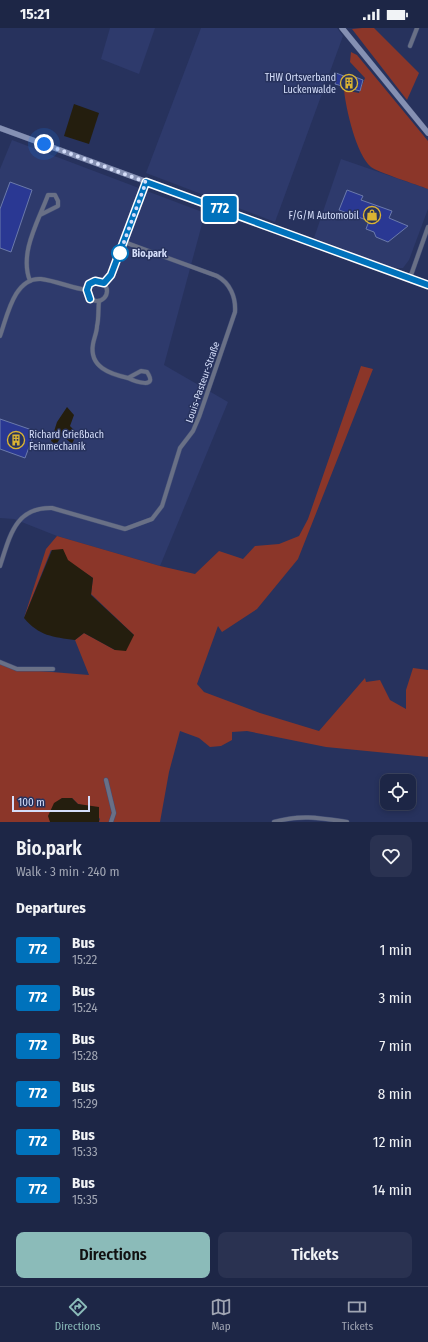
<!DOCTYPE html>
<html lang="en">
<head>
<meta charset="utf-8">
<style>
  body { margin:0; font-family:"Fira Sans Condensed",sans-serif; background:#2a3251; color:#f1f3f6; height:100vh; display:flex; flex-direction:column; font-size:15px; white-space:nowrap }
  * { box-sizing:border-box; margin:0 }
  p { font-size:13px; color:#a0a5b3 }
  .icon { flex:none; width:22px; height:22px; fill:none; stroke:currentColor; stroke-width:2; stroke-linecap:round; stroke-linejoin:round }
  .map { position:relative; height:794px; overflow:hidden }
  .drawer { display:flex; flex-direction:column; background:#1d2646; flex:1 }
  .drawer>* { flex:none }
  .badge { padding:0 8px; border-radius:3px; font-size:14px; line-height:26px }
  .tools { position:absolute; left:380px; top:746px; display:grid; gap:8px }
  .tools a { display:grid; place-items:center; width:36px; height:36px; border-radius:8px; background:#1d2646; box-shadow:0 2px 6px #0003,0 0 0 1px #3b435f; font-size:20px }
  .scale { position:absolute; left:12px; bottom:10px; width:78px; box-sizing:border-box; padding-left:4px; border:2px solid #d5defa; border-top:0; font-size:11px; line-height:14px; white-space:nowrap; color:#d5defa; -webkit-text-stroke:3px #27325d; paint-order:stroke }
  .you { position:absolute; width:20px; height:20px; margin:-10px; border:3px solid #fff; border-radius:50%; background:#1a73e8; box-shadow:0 0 0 6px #1a73e833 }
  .map>.badge { position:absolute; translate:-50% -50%; box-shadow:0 0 0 2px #fff }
  h2 { padding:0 16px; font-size:15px; line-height:36px }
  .round { display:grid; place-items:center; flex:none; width:42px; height:42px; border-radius:8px; background:#2a3251 }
  .head { display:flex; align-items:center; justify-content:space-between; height:68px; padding:0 16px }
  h1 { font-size:19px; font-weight:600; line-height:30px }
  .cta { display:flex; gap:8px; margin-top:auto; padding:8px 16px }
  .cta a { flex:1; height:46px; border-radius:8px; background:#8bbbb9; color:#111; font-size:16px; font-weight:600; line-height:46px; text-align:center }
  .cta a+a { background:#2a3251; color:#f1f3f6 }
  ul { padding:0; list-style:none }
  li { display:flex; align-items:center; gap:12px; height:48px; padding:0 16px }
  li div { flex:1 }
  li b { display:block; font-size:15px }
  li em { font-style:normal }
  li .badge { min-width:44px; font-weight:700; text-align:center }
  .status { display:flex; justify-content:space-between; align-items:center; height:28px; padding:0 20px; background:#1d2646; direction:ltr }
  .status svg { height:11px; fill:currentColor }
  .dock { display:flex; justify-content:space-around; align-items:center; height:56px; border-top:1px solid #3b435f; background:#1d2646; font-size:11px; color:#a0a5b3 }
  .dock a { display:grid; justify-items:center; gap:2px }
  .dock .current { color:#8bbbb9 }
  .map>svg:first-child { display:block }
  .built { fill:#2e3a6c }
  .green { fill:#8b3629 }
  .water { fill:#241e0e }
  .building { fill:#2a3893; stroke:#6b7aab }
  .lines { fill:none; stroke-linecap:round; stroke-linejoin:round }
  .street-casing { stroke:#434e76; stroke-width:5 }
  .secondary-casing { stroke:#434e76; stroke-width:6 }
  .street { stroke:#697086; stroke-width:4 }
  .secondary { stroke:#8590b3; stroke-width:5.5 }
  .line-casing { stroke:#fff; stroke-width:9 }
  .line { stroke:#0072bc; stroke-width:6 }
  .walk { stroke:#d5defa; stroke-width:4; stroke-dasharray:0 7.2 }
  .stop-dot { fill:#fff; stroke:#0072bc; stroke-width:2 }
  .labels { text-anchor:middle; stroke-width:3; stroke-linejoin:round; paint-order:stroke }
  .poi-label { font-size:10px; fill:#d5defa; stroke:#27325d; text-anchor:end }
  .stop-label { font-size:10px; font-weight:bold; fill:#d5defa; stroke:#27325d; text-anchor:start }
  .street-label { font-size:10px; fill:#d5defa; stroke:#27325d }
</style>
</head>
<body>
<div class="status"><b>15:21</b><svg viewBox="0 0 49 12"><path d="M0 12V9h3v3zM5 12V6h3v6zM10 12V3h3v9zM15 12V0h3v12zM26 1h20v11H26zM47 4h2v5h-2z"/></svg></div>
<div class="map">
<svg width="428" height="794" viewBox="0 0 428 794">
  <rect width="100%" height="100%" fill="#27325d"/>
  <g class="built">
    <path d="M 110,0 L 155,0 L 139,46 L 101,31 Z"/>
    <path d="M 201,0 L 337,0 L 343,8 L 275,194 L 146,145 Z"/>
    <path d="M 12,112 L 205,185 L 164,337 L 228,374 L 160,538 L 57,508 L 14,491 L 0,490 L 0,141 Z"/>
    <path d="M 341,131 L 428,161 L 428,181 L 409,232 L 403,240 L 393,240 L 314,210 Z"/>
  </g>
  <g class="green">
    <path d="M 362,0 L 374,0 L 419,45 L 407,72 L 352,1 Z"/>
    <path d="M 351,24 L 357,27 L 428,113 L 428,161 C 418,157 377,144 371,139 C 356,126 346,81 344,62 L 359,65 L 365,50 L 350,34 Z"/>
    <path d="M 361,338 L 373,341 L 298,531 L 257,581 L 222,604 L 218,598 L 197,656 L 204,664 L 260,685 L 319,703 L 365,650 L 366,654 L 380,652 L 390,672 L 406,681 L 406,662 L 413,640 L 428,642 L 428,729 L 326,719 L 247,703 L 232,704 L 232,712 L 221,718 L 210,719 L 199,710 L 180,703 L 169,744 L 160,794 L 99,794 L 100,791 L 90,779 L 78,776 L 72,770 L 62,770 L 50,794 L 0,794 L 0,633 L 15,641 L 89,647 L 75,612 L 84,605 L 115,622 L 134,607 L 91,566 L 93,550 L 51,522 L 24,590 L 46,521 L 57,508 L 160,538 L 195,546 L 219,523 L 243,531 L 255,518 L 279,516 L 299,508 L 308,491 Z"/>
  </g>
  <g class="water">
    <path d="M 74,76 L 99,85 L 89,116 L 64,108 Z"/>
    <path d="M 67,379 L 74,387 L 70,398 L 77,405 L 72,416 L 62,407 L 56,417 L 51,413 L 57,394 Z"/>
    <path d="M 63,521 L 68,532 L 93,550 L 91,567 L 134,607 L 126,623 L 115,622 L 84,605 L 75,612 C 53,609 39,608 24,590 L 52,522 Z"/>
    <path d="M 62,770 L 72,770 L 78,776 L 99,779 L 99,794 L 50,794 L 48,788 L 54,775 Z"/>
  </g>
  <g class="building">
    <path d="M 336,45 L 349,50 L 350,47 L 363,52 L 360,63 L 335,56 L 336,53 L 334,52 Z"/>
    <path d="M 10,154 L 32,162 L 11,224 L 0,220 L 0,181 Z"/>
    <path d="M 347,162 L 363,168 L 361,172 L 392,183 L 389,190 L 408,198 L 388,214 L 376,209 L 374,204 L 366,201 L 369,193 L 339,182 Z"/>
    <path d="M 0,391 L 35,403 L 25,430 L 0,421 Z"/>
  </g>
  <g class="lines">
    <g class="street-casing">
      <g id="street">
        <path d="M 410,18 L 417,0"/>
        <path d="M 410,250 L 428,199"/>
        <circle cx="97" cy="263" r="10"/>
        <path d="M 30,253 C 19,225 38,194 48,167 L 55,167 L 58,173 L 58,178 L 40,187"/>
        <path d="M 104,255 L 111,247 L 146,154"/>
        <path d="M 99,273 C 98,281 99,290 97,298 C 97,304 94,310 93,316 C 89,339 110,346 128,350"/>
        <path d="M 0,308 C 7,289 14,249 41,251 C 57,253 71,260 87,262"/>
        <path d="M 141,343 L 147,344 C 159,362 134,353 128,350 Z"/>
        <path d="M 0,538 C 10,508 15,479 52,480 L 125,501 L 152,491 L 162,478 L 180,420 L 193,403 L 199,389 L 235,284 C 236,269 230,255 217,248 L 124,214"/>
        <path d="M 0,634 L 17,641 L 53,641"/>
        <path d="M 106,752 L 114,785 L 111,794"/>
        <path d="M 274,794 C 300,786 321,790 347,794"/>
      </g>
    </g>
    <g class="secondary-casing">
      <g id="secondary">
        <path d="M 342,0 L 428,105"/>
        <path d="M 0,100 L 428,257"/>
      </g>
    </g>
    <use href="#street" class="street"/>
    <use href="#secondary" class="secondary"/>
  </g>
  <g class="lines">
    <g class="line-casing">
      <path id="line" d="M 90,271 L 87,262 L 89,256 L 95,253 L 104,255 L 111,247 L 146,154 L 428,257"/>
    </g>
    <use href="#line" class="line"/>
    <path class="walk" d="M 44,116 L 146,154 L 120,225"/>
  </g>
  <defs>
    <g id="building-ring" transform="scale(0.9)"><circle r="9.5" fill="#27325d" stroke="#dab333" stroke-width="1.5"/><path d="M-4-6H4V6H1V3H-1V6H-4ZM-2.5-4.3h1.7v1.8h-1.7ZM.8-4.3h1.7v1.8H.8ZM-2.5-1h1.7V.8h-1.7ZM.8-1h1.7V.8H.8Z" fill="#dab333"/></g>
    <g id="shop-ring" transform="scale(0.9)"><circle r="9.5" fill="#27325d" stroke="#dab333" stroke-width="1.5"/><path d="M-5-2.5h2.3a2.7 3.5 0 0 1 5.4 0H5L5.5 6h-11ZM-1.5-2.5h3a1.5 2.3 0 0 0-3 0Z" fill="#dab333"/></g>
  </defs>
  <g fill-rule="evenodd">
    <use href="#building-ring" x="349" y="55"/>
    <use href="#shop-ring" x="372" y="187"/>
    <use href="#building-ring" x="16" y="412"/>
  </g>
  <circle class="stop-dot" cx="120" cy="225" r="8"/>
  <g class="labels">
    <g class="poi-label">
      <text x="336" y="53">THW Ortsverband<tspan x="336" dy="12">Luckenwalde</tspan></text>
      <text x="359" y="191">F/G/M Automobil</text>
      <text x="29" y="410" text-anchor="start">Richard Grießbach<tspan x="29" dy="12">Feinmechanik</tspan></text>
    </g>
    <g class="stop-label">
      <text x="132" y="229">Bio.park</text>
    </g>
    <g class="street-label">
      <text transform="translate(202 354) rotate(-71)" y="4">Louis-Pasteur-Straße</text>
    </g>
  </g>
</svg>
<div class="tools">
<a><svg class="icon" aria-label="locate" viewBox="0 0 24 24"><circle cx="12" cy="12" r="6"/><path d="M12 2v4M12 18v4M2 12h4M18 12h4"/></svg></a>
</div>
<div class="scale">100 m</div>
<div class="you" style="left:44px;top:116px"></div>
<b class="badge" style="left:220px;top:181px;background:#0072bc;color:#fff">772</b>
</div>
<section class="drawer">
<div class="head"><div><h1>Bio.park</h1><p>Walk · 3 min · 240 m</p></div><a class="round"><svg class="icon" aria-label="heart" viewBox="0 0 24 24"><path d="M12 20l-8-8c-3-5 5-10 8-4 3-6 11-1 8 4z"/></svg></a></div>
<h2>Departures</h2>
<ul>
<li><span class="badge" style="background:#0072bc;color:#fff">772</span><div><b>Bus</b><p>15:22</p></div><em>1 min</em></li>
<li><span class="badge" style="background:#0072bc;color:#fff">772</span><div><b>Bus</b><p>15:24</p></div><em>3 min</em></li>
<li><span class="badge" style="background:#0072bc;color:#fff">772</span><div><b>Bus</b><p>15:28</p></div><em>7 min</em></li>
<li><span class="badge" style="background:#0072bc;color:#fff">772</span><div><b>Bus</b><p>15:29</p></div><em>8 min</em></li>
<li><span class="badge" style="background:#0072bc;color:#fff">772</span><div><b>Bus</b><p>15:33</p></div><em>12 min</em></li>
<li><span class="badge" style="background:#0072bc;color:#fff">772</span><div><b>Bus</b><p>15:35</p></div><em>14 min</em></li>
</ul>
<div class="cta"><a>Directions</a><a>Tickets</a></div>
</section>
<nav class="dock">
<a class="current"><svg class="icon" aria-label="directions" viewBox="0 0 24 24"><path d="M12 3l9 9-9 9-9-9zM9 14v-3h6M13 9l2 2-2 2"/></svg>Directions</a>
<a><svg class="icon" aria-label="map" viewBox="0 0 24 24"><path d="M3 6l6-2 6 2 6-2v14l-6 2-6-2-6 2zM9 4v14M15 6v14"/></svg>Map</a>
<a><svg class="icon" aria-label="tickets" viewBox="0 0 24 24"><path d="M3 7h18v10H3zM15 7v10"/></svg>Tickets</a>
</nav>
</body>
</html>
